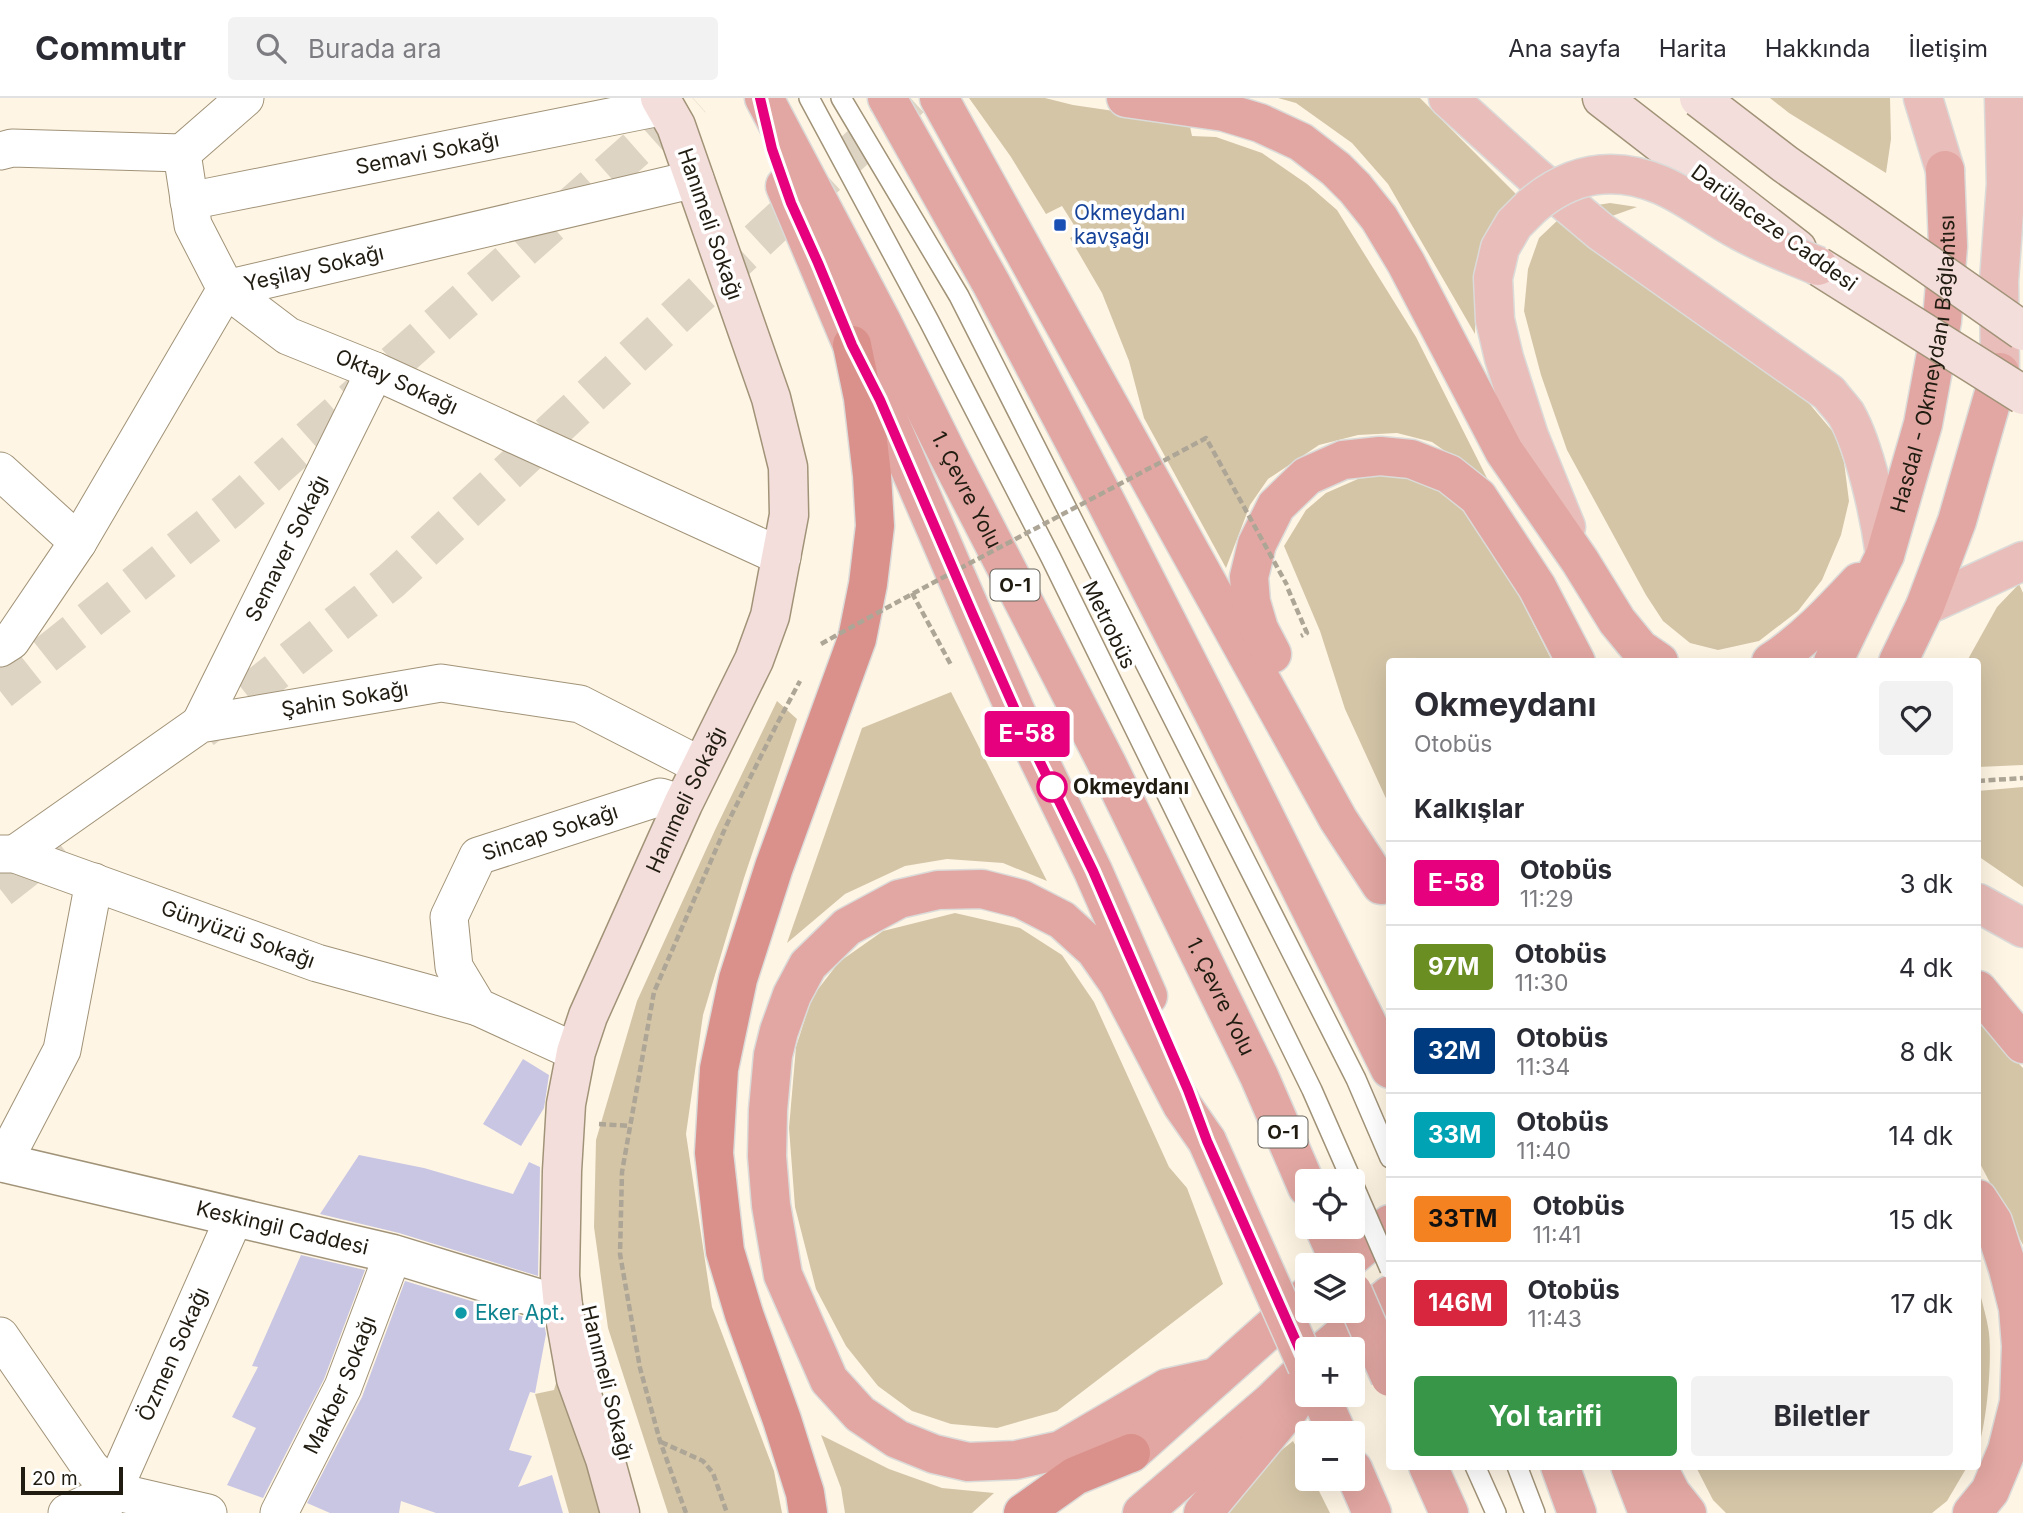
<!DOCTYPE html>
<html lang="tr">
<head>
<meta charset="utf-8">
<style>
  body { margin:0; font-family:Inter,sans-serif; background:#f2f2f3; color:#2b2b33; height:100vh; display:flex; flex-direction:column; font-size:26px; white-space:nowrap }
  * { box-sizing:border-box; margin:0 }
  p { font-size:23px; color:#7c7c81 }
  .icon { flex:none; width:38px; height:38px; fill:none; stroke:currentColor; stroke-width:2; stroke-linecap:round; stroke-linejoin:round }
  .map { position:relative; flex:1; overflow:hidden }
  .side { position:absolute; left:1386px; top:560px; width:595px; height:812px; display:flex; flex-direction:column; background:#fff; border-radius:7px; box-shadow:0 7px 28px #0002 }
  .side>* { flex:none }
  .badge { padding:0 14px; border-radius:5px; font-size:24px; line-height:46px }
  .fabs { position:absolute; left:1295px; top:1071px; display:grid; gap:14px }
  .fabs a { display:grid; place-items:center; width:70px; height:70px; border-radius:7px; background:#fff; box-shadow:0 7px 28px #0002; font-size:35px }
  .scale { position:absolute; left:21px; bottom:18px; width:102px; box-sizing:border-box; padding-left:7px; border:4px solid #211c11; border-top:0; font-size:19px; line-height:24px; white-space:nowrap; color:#211c11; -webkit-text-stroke:5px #fff; paint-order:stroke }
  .map>.badge { position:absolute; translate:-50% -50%; box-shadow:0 0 0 4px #fff }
  h2 { padding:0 28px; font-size:26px; line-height:63px }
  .round { display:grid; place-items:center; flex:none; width:74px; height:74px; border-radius:7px; background:#f2f2f3 }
  .summary { display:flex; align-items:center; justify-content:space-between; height:119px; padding:0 28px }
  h1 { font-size:33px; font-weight:700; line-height:52px }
  .cta { display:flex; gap:14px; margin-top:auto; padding:14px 28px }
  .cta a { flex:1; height:80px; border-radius:7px; background:#389649; color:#fff; font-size:28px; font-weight:700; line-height:80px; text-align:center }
  .cta a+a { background:#f2f2f3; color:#2b2b33 }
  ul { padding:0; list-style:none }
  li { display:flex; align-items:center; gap:21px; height:84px; padding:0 28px; border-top:2px solid #e1e1e2 }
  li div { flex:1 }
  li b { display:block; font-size:26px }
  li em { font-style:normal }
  li .badge { min-width:77px; font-weight:700; text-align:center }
  header { display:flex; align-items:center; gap:42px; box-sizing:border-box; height:98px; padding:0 35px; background:#fff; border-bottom:2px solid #e1e1e2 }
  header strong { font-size:33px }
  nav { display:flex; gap:38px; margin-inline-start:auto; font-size:24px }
  .search { width:490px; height:63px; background:#f2f2f3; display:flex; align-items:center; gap:18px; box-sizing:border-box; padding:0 24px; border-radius:7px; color:#7c7c81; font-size:26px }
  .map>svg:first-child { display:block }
  .green { fill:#d4c5a7 }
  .building { fill:#c9c6e4 }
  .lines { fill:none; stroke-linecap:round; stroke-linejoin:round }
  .primary-tunnel { stroke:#ddd4c4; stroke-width:38; stroke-dasharray:38 19; stroke-linecap:butt }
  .service-casing { stroke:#a19378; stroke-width:22 }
  .minor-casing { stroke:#a19378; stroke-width:39 }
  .tertiary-casing { stroke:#a19378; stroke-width:41 }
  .secondary-casing { stroke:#a19378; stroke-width:41 }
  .primary-casing { stroke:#dbdbd9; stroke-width:41 }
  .trunk-casing { stroke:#dbdbd9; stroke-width:41 }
  .motorway-casing { stroke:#dbdbd9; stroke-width:41 }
  .path { stroke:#ada596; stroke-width:4.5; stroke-dasharray:7 3.5; stroke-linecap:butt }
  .service { stroke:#fff; stroke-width:19 }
  .minor { stroke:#fff; stroke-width:37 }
  .tertiary { stroke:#fff; stroke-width:38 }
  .secondary { stroke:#f4dedc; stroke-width:38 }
  .primary { stroke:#e9bdb9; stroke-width:38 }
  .trunk { stroke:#e2a7a2; stroke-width:38 }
  .motorway { stroke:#db918b; stroke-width:38 }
  .service-bridge-casing { stroke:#a19378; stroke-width:22; stroke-linecap:butt }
  .secondary-bridge-casing { stroke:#a19378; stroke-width:41; stroke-linecap:butt }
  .primary-bridge-casing { stroke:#dbdbd9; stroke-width:41; stroke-linecap:butt }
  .trunk-bridge-casing { stroke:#dbdbd9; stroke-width:41; stroke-linecap:butt }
  .path-bridge { stroke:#ada596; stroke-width:4.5; stroke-dasharray:7 3.5; stroke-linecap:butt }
  .service-bridge { stroke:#fff; stroke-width:19 }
  .secondary-bridge { stroke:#f4dedc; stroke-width:38 }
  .primary-bridge { stroke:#e9bdb9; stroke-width:38 }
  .trunk-bridge { stroke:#e2a7a2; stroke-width:38 }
  .line-casing { stroke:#fff; stroke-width:16 }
  .line { stroke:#e6007e; stroke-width:10 }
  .transit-dot { fill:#1a4fb4; stroke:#fff; stroke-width:2.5 }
  .stop-dot { fill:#fff; stroke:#e6007e; stroke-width:3.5 }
  .culture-dot { fill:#0f9aa8; stroke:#fff; stroke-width:2.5 }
  .labels { text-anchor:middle; stroke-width:7; stroke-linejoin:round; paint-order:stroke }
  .shield { fill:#fff; stroke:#646058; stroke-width:2 }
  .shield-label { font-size:19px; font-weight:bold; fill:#211c11 }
  .street-label { font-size:21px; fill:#211c11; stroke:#fff }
  .transit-label { font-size:21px; fill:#164399; stroke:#fff; text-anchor:start }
  .stop-label { font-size:21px; font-weight:bold; fill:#211c11; stroke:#fff; text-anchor:start }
  .culture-label { font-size:21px; fill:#0d838f; stroke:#fff; text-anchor:start }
</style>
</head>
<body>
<header>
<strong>Commutr</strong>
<div class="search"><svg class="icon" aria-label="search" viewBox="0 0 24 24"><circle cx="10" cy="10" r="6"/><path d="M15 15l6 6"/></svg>Burada ara</div>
<nav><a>Ana sayfa</a><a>Harita</a><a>Hakkında</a><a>İletişim</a></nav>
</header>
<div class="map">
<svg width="2023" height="1415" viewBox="0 0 2023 1415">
  <rect width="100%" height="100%" fill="#fef5e4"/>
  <g class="green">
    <path d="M 969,0 L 1045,0 L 1073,7 L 1189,24 L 1192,38 L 1216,39 L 1262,55 L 1307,86 L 1337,112 L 1416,239 L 1489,384 L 1432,344 L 1397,335 L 1358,337 L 1319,347 L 1268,381 L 1250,407 L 1226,470 L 1144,320 L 1129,263 L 1102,195 L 1070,140 L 1079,135 L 1062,108 L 1046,116 L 1011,59 Z"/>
    <path d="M 1278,0 L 1420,0 L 1516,96 L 1494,129 L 1476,173 L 1475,236 L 1388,86 L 1352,45 L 1296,5 Z"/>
    <path d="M 1770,0 L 1890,0 L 1891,41 L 1886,75 L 1789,15 Z"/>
    <path d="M 1610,105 L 1637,109 L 1576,131 L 1763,268 L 1807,303 L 1834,335 L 1844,364 L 1849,403 L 1841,437 L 1822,482 L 1798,513 L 1759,543 L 1718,552 L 1690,545 L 1663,523 L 1646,497 L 1567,352 L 1541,277 L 1524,213 L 1528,171 L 1539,140 L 1559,121 L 1579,110 Z"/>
    <path d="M 1367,377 L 1414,379 L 1459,401 L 1500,460 L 1552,563 L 1390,564 L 1389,707 L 1345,611 L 1320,533 L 1284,448 L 1306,412 L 1326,395 Z"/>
    <path d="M 2019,486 L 2023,495 L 2023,667 L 1978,669 L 1978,564 L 1967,563 L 1997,509 Z"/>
    <path d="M 951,594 L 1047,783 L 1003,765 L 947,761 L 905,768 L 845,796 L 787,845 L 862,630 Z"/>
    <path d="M 777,603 L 797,621 L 744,780 L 703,917 L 686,1036 L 712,1209 L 774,1373 L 782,1415 L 668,1415 L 608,1230 L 594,1129 L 596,1042 L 637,903 L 715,732 Z"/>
    <path d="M 2023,689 L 2023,789 L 1978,758 L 1978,693 Z"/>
    <path d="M 955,815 L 1020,830 L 1062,857 L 1094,904 L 1169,1069 L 1187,1090 L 1223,1186 L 1057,1313 L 997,1330 L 951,1326 L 912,1313 L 878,1288 L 846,1248 L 816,1191 L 795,1109 L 789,1030 L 796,949 L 812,899 L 839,864 L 883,833 Z"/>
    <path d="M 1978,924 L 2023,970 L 2023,1147 L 1978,1062 Z"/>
    <path d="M 1978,1186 C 1981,1202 1987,1219 1989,1235 C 1992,1266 1987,1322 1978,1351 Z"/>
    <path d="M 560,1272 L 607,1415 L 569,1415 L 535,1296 L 554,1292 Z"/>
    <path d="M 821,1337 L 889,1371 L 942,1390 L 994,1395 L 972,1415 L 845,1415 L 841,1390 Z"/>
    <path d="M 1293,1343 L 1307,1369 L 1307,1381 L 1313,1381 L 1330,1415 L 1223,1415 L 1259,1370 Z"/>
    <path d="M 1696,1369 L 1967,1369 L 1947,1403 L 1932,1415 L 1726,1415 L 1713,1402 Z"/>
  </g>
  <g class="building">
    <path d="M 523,961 L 549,977 L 544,1010 L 521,1048 L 483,1026 Z"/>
    <path d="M 359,1057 L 424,1070 L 513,1096 L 529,1064 L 540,1069 L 538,1178 L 399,1135 L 320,1116 Z"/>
    <path d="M 301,1157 L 365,1172 L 324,1281 L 263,1400 L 227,1387 L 256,1330 L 232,1319 L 258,1269 L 252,1268 Z"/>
    <path d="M 405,1183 L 544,1225 L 546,1236 L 535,1295 L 530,1294 L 509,1352 L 532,1358 L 518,1389 L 552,1377 L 563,1415 L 436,1415 L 401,1403 L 399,1415 L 330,1415 L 307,1405 L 362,1299 Z"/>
  </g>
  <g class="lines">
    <g class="primary-tunnel">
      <path d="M 0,593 L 231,410 L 693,0"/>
      <path d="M 202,632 L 391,483 L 911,0"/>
      <path d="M 0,791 L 59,745"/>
    </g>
    <g class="service-casing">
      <g id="service">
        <path d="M 809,0 L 929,223 L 1051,460 L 1312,992 L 1352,1083"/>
        <path d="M 841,0 L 959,198 L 1356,981 L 1390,1060"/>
        <path d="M 1475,1368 L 1496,1415"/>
        <path d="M 1517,1368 L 1535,1415"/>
      </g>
    </g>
    <g class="minor-casing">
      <g id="minor">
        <path id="s1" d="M 245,0 L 182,55 L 193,127 L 226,191 L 288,238 L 375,273 L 782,459"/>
        <path d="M 0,53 L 12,50 L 182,55"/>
        <path id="s2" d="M 189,103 L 665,8"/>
        <path d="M 0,373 L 78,444"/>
        <path id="s3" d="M 0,550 L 11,543 L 78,444 L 226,191 L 695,81"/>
        <path id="s4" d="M 200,626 L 375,273"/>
        <path id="s5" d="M 0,756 L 15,756 L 317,865 L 478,909"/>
        <path id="s6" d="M 15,756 L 200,626 L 441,585 L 580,606 L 701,668"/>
        <path id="s7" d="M 576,954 L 478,909 L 454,869 L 449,819 L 478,758 L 660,699 L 683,706"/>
        <path d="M 3,1065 L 62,952 L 94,784"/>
        <path d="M 0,1238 L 90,1369 L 113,1393"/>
        <path d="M 67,1415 L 113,1393 L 208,1415"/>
        <path id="s8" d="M 100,1415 L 113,1393 L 234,1120"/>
        <path id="s9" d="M 279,1415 L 343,1289 L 393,1156"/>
      </g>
    </g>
    <g class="tertiary-casing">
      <g id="tertiary">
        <path id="s10" d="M 0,1064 L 393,1156 L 563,1208"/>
      </g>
    </g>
    <g class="secondary-casing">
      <g id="secondary">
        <path d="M 1602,0 L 1797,151"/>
        <path id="s11" d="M 620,1415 L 605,1361 L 576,1281 L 563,1208 L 560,1178 L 562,1073 L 566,1006 L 576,954 L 588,918 L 683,706 L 754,562 L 770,518 L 789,417 L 788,369 L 771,300 L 676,28 L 660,0"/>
      </g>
    </g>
    <g class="primary-casing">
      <g id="primary">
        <path d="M 1448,0 L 1532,76 L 1601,134 L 1829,295 C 1834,302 1841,309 1846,316 C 1865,349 1880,419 1885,457"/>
        <path d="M 1923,0 L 1945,72"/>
        <path d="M 1532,108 L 1514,126 L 1500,150 L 1493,180 L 1495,222 L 1504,260 L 1529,338 L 1566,429"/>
        <path d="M 2000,274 L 1999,183 L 2006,86 L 2004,0"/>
        <path d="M 1925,508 L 2023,463"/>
        <path d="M 1978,805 L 2023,830"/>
      </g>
    </g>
    <g class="trunk-casing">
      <g id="trunk">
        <path id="s12" d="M 764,0 L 881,222 L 947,355 L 1107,666 L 1259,978 L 1307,1089"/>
        <path d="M 887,0 L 992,187 L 1106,404 L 1216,620 L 1390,971"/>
        <path d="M 939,0 L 1338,721 L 1381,787"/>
        <path d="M 1126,0 L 1224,14 L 1260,25 L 1301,44 L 1336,71 L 1355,90 L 1379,120 L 1406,165 L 1504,353 L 1580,463 L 1617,523 L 1640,551 L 1659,564"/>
        <path d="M 785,88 L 852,247 L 880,302 L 973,517 L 1020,623 L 1093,773 L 1148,898"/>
        <path d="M 1272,556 L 1259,531 L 1251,504 L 1249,479 L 1257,446 L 1276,408 L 1307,378 L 1343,362 L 1380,358 L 1411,361 L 1449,376 L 1478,399 L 1537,489 L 1576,564"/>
        <path d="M 1771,564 C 1805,542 1832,513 1859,484"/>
        <path id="s13" d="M 1833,564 L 1885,457 L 1923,326 L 1942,223 L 1948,148 L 1945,72"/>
        <path d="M 1898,564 L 1925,508 L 1957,423 L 2000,274"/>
        <path d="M 1978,892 L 2023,946"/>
        <path d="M 1207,1043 L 1182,1007 L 1118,885 L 1095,852 L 1062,822 L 1021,801 L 982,791 L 938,792 L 899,801 L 847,829 L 808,867 L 792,897 L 779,933 L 773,957 L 768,1012 L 767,1058 L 771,1107 L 783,1177 L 829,1282 L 860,1316 L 897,1341 L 934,1356 L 968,1364 L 1016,1362 L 1061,1352 L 1167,1290 L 1216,1279"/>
        <path d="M 1324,1129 L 1341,1167"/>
        <path d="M 1342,1167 L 1390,1126"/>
        <path d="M 1326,1251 L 1390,1197"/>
        <path d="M 1320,1297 L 1337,1335"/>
        <path d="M 1131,1355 L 1307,1198"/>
        <path d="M 1428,1368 L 1449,1415"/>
        <path d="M 1560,1368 L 1577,1415"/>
        <path d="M 1630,1368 L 1648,1415"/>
        <path d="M 1657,1368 L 1671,1395 L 1687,1415"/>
        <path d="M 1353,1371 L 1372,1415"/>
        <path d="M 1142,1415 L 1270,1305 L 1307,1269"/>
        <path d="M 1203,1415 L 1291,1309"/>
        <path d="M 1972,1415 L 1990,1393 L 2007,1352 L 2019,1304 L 2021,1248 L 2018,1210 L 2008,1171 L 1993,1124 L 1978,1101"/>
      </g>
    </g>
    <g class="motorway-casing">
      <g id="motorway">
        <path d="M 808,1415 L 805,1395 L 782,1322 L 744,1216 L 725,1153 L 714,1055 L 719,971 L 738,881 L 774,769 L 857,541 L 868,486 L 875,428 L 872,377 L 863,300 L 852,247"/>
        <path d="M 1023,1415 L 1075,1378 L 1131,1355"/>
      </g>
    </g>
    <g class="path">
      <path d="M 1288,491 L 1307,535 L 1301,538"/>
      <path d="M 912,495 L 951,567"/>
      <path d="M 1978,683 L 2023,680"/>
      <path d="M 599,1026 L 630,1028"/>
      <path d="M 661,1344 L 703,1363 L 713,1375 L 727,1415"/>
      <path d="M 686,1415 L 660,1343 L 640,1270 L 620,1156 L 622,1074 L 654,894 L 727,726 L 777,626 L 800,583"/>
    </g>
    <use href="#service" class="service"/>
    <use href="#minor" class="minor"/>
    <use href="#tertiary" class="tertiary"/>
    <use href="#secondary" class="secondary"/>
    <use href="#primary" class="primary"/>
    <use href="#trunk" class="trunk"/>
    <use href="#motorway" class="motorway"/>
    <g class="service-bridge-casing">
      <path id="service-bridge" d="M 1353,1086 L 1390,1171"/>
    </g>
    <g class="secondary-bridge-casing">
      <g id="secondary-bridge">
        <path d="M 1699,0 L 1785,66 L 2023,233"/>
        <path d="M 1818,168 L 2023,297"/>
      </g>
    </g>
    <g class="primary-bridge-casing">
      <path id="primary-bridge" d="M 1532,108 C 1571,75 1613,67 1661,87 C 1689,99 1713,119 1740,133 C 1765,147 1792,157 1818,168"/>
    </g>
    <g class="trunk-bridge-casing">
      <g id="trunk-bridge">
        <path d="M 1207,1043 L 1307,1268"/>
        <path d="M 1353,1194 L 1390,1279"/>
      </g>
    </g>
    <path class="path-bridge" d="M 821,546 C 948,475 1078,409 1206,340 L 1287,487"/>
    <use href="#service-bridge" class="service-bridge"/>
    <use href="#secondary-bridge" class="secondary-bridge"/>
    <use href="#primary-bridge" class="primary-bridge"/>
    <use href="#trunk-bridge" class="trunk-bridge"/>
  </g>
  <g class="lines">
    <g class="line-casing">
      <path id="line" d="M 760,0 L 772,51 L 791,105 L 818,165 L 852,247 L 880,302 L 973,517 L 1020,623 L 1093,773 L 1188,992 L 1207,1043 L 1307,1268"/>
    </g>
    <use href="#line" class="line"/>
  </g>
  <rect class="transit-dot" x="1053" y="120" width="14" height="14" rx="3.5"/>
  <circle class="stop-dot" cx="1052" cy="689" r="14"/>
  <circle class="culture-dot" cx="461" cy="1215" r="7"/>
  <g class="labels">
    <g class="shield">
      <rect x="990.5" y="471.5" width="49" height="31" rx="5"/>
      <rect x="1258.5" y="1018.5" width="49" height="31" rx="5"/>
    </g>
    <g class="shield-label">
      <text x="1015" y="494">O-1</text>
      <text x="1283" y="1041">O-1</text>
    </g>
    <g class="street-label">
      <text dy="7" stroke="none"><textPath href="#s2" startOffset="243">Semavi Sokağı</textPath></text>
      <text transform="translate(710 126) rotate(71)" y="7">Hanımeli Sokağı</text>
      <text transform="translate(1774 130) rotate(36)" y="7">Darülaceze Caddesi</text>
      <text dy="7" stroke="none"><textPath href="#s3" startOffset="516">Yeşilay Sokağı</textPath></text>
      <text dy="7" stroke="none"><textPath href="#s13" startOffset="315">Hasdal - Okmeydanı Bağlantısı</textPath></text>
      <text dy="7" stroke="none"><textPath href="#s1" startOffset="424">Oktay Sokağı</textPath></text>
      <text dy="7" stroke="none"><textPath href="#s12" startOffset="441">1. Çevre Yolu</textPath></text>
      <text dy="7" stroke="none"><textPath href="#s4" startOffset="196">Semaver Sokağı</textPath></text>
      <text transform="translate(1109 527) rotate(64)" y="7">Metrobüs</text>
      <text dy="7" stroke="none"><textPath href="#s6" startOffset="373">Şahin Sokağı</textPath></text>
      <text dy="7" stroke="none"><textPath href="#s11" startOffset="746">Hanımeli Sokağı</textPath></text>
      <text dy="7" stroke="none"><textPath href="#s7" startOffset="348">Sincap Sokağı</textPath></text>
      <text dy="7" stroke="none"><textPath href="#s5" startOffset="252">Günyüzü Sokağı</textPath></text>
      <text dy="7" stroke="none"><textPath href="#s12" startOffset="1008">1. Çevre Yolu</textPath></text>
      <text dy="7" stroke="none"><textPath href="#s10" startOffset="290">Keskingil Caddesi</textPath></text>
      <text dy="7" stroke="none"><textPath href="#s8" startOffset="175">Özmen Sokağı</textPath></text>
      <text transform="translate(607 1285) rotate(76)" y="7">Hanımeli Sokağı</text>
      <text dy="7" stroke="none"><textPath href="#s9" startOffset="142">Makber Sokağı</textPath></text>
    </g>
    <g class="transit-label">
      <text x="1074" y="122">Okmeydanı<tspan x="1074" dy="24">kavşağı</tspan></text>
    </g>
    <g class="stop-label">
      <text x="1073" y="696">Okmeydanı</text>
    </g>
    <g class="culture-label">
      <text x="475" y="1222">Eker Apt.</text>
    </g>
  </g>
</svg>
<div class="fabs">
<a><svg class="icon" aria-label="locate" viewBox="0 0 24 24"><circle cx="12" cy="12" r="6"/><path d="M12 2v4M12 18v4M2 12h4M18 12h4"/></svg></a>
<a><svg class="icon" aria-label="layers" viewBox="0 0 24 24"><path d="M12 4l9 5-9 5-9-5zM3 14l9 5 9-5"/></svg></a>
<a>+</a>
<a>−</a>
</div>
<div class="scale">20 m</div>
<b class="badge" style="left:1027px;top:636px;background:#e6007e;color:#fff">E-58</b>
<section class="side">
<div class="summary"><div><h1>Okmeydanı</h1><p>Otobüs</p></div><a class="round"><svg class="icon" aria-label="heart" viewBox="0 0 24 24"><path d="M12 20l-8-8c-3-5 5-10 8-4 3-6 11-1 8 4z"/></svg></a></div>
<h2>Kalkışlar</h2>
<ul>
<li><span class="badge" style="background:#e6007e;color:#fff">E-58</span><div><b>Otobüs</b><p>11:29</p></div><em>3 dk</em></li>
<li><span class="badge" style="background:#6b8e23;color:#fff">97M</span><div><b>Otobüs</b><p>11:30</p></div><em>4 dk</em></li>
<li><span class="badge" style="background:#003b80;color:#fff">32M</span><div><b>Otobüs</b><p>11:34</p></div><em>8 dk</em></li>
<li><span class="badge" style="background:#00a3b4;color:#fff">33M</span><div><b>Otobüs</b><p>11:40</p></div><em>14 dk</em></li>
<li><span class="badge" style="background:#f58220;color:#111">33TM</span><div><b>Otobüs</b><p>11:41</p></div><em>15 dk</em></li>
<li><span class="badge" style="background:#d7263d;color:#fff">146M</span><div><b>Otobüs</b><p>11:43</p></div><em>17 dk</em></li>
</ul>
<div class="cta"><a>Yol tarifi</a><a>Biletler</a></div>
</section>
</div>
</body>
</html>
